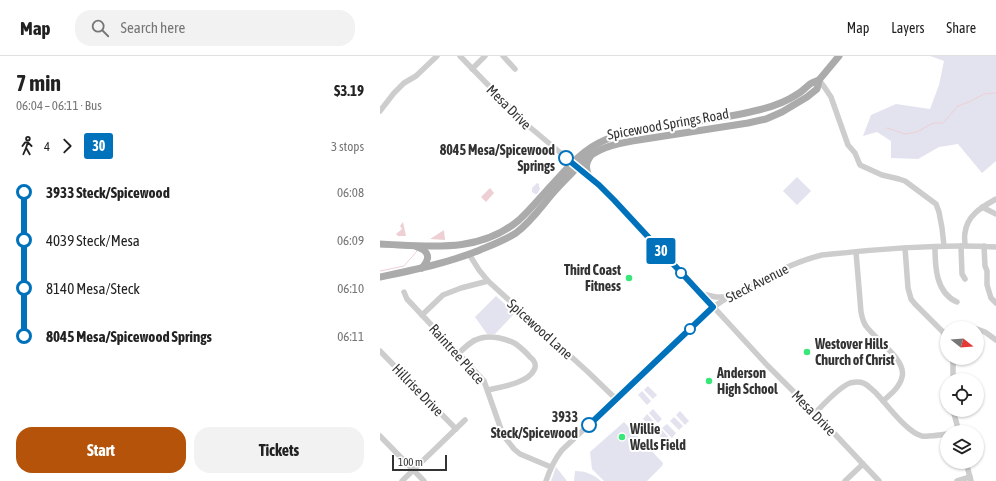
<!DOCTYPE html>
<html lang="en">
<head>
<meta charset="utf-8">
<style>
  body { margin:0; font-family:"Asap Condensed",sans-serif; background:#f2f2f2; color:#222; height:100vh; display:flex; flex-direction:column; font-size:15px; white-space:nowrap }
  * { box-sizing:border-box; margin:0 }
  p { font-size:13px; color:#767676 }
  .icon { flex:none; width:22px; height:22px; fill:none; stroke:currentColor; stroke-width:2; stroke-linecap:round; stroke-linejoin:round }
  .map { position:relative; flex:1; overflow:hidden }
  .drawer { display:flex; flex-direction:column; background:#fff; width:380px }
  .drawer>* { flex:none }
  .badge { padding:0 8px; border-radius:3px; font-size:14px; line-height:26px }
  .needle { width:26px; rotate:107deg }
  .buttons { position:absolute; left:560px; top:265px; display:grid; gap:8px }
  .buttons a { display:grid; place-items:center; width:44px; height:44px; border-radius:50%; background:#fff; box-shadow:0 1px 3px #0004; font-size:20px }
  .scale { position:absolute; left:12px; bottom:10px; width:55px; box-sizing:border-box; padding-left:4px; border:2px solid #333; border-top:0; font-size:11px; line-height:14px; white-space:nowrap; color:#333; -webkit-text-stroke:3px #fff; paint-order:stroke }
  .map>.badge { position:absolute; translate:-50% -50%; box-shadow:0 0 0 2px #fff }
  .legs { display:flex; align-items:center; gap:6px; height:44px; padding:0 16px; font-size:13px }
  .legs p { margin-inline-start:auto }
  .overview { display:flex; align-items:center; justify-content:space-between; height:68px; padding:0 16px }
  h1 { font-size:22px; font-weight:700; line-height:30px }
  .primary-button { display:flex; gap:8px; margin-top:auto; padding:8px 16px }
  .primary-button a { flex:1; height:46px; border-radius:16px; background:#b45309; color:#fff; font-size:16px; font-weight:700; line-height:46px; text-align:center }
  .primary-button a+a { background:#f2f2f2; color:#222 }
  ul { padding:0 16px; list-style:none }
  li { display:flex; align-items:center; gap:14px; height:48px; font-size:15px }
  li i { display:grid; place-items:center; width:6px; height:100%; margin:0 5px; background:currentColor }
  li i::after { content:''; width:10px; height:10px; margin:-5px; border:3px solid; border-radius:50%; background:#fff }
  li p { margin-inline-start:auto }
  li:first-child i { background:linear-gradient(#0000 50%,currentColor 0) }
  li:last-child i { background:linear-gradient(currentColor 50%,#0000 0) }
  header { display:flex; align-items:center; gap:24px; box-sizing:border-box; height:56px; padding:0 20px; background:#fff; border-bottom:1px solid #e0e0e0 }
  header strong { font-size:19px }
  nav { display:flex; gap:22px; margin-inline-start:auto; font-size:14px }
  .search { width:280px; height:36px; background:#f2f2f2; display:flex; align-items:center; gap:10px; box-sizing:border-box; padding:0 14px; border-radius:16px; color:#767676; font-size:15px }
  main { display:flex; flex:1; min-height:0 }
  .map>svg:first-child { display:block }
  .green { fill:#e2e3ef }
  .water { fill:#eecfd4 }
  .lines { fill:none; stroke-linecap:round; stroke-linejoin:round }
  .stream { stroke:#eecfd4; stroke-width:1 }
  .minor { stroke:#cdcdcd; stroke-width:5.5 }
  .major { stroke:#ababab; stroke-width:7 }
  .line-1-casing { stroke:#fff; stroke-width:9 }
  .line-1 { stroke:#0072bc; stroke-width:6 }
  .stop-1-dot { fill:#fff; stroke:#0072bc; stroke-width:2 }
  .poi-dot { fill:#38e779; stroke:#fff; stroke-width:1.5 }
  .labels { text-anchor:middle; stroke-width:4; stroke-linejoin:round; paint-order:stroke }
  .street-label { font-size:14px; fill:#333; stroke:#fff }
  .stop-label { font-size:14px; font-weight:bold; fill:#333; stroke:#fff; text-anchor:end }
  .poi-label { font-size:14px; font-weight:bold; fill:#333; stroke:#fff; text-anchor:start }
</style>
</head>
<body>
<header>
<strong>Map</strong>
<div class="search"><svg class="icon" aria-label="search" viewBox="0 0 24 24"><circle cx="10" cy="10" r="6"/><path d="M15 15l6 6"/></svg>Search here</div>
<nav><a>Map</a><a>Layers</a><a>Share</a></nav>
</header>
<main>
<section class="drawer">
<div class="overview"><div><h1>7 min</h1><p>06:04 – 06:11 · Bus</p></div><b>$3.19</b></div>
<div class="legs"><svg class="icon" aria-label="walk" viewBox="0 0 24 24"><circle cx="13" cy="4" r="2"/><path d="M13 8l-2 6 4 7M11 14l-3 7M7 12l3-4h3l4 4"/></svg>4<svg class="icon" aria-label="forward" viewBox="0 0 24 24"><path d="M9 5l7 7-7 7"/></svg><b class="badge" style="background:#0072bc;color:#fff">30</b><p>3 stops</p></div>
<ul>
<li><i style="color:#0072bc"></i><b>3933 Steck/Spicewood</b><p>06:08</p></li>
<li><i style="color:#0072bc"></i><span>4039 Steck/Mesa</span><p>06:09</p></li>
<li><i style="color:#0072bc"></i><span>8140 Mesa/Steck</span><p>06:10</p></li>
<li><i style="color:#0072bc"></i><b>8045 Mesa/Spicewood Springs</b><p>06:11</p></li>
</ul>
<div class="primary-button"><a>Start</a><a>Tickets</a></div>
</section>
<div class="map">
<svg width="616" height="425" viewBox="0 0 616 425">
  <rect width="100%" height="100%" fill="#fff"/>
  <g class="green">
    <path d="M 550,0 L 616,0 L 616,105 L 602,117 L 578,88 L 559,91 L 538,103 L 511,102 L 511,85 L 497,76 L 483,80 L 491,59 L 516,48 L 550,53 L 559,29 L 564,5 Z"/>
    <path d="M 417,121 L 431,135 L 417,149 L 403,135 Z"/>
    <path d="M 157,127 L 159,128 L 159,130 L 160,133 L 157,138 L 155,138 L 152,136 L 152,132 Z"/>
    <path d="M 116,240 L 135,257 L 115,278 L 107,278 L 95,261 Z"/>
    <path d="M 268,330 L 277,339 L 273,343 L 264,334 Z"/>
    <path d="M 262,335 L 271,345 L 267,349 L 258,339 Z"/>
    <path d="M 273,353 L 282,363 L 278,367 L 269,357 Z"/>
    <path d="M 300,355 L 309,365 L 305,369 L 296,359 Z"/>
    <path d="M 267,358 L 276,368 L 272,372 L 263,363 Z"/>
    <path d="M 294,361 L 303,370 L 299,374 L 290,365 Z"/>
    <path d="M 244,366 L 283,407 L 282,410 L 267,425 L 224,425 L 212,413 L 210,396 Z"/>
    <path d="M 287,368 L 296,377 L 292,382 L 282,372 Z"/>
    <path d="M 281,373 L 290,383 L 286,387 L 277,377 Z"/>
    <path d="M 176,411 L 187,425 L 171,425 Z"/>
    <path d="M 195,415 C 205,415 213,418 221,425 L 194,425 Z"/>
  </g>
  <g class="water">
    <path d="M 110,132 L 114,137 L 106,146 L 101,141 Z"/>
    <path d="M 23,166 L 26,180 L 18,180 L 16,178 L 22,173 L 20,170 Z"/>
    <path d="M 64,174 L 65,184 L 50,183 Z"/>
  </g>
  <g class="lines">
    <g class="stream">
      <path d="M 507,72 L 525,78 L 537,76 L 553,67 L 563,67 L 578,50 L 589,46 L 604,38 L 616,37"/>
      <path d="M 0,215 L 24,210 L 37,195"/>
    </g>
    <g class="minor">
      <path d="M 80,0 L 146,68 L 219,129 L 235,144 L 387,309 L 435,357 L 499,425"/>
      <path d="M 123,0 L 135,13"/>
      <path d="M 92,13 L 105,0"/>
      <path d="M 439,24 L 445,32 L 451,41 L 468,89 L 475,97 L 480,109 L 502,119 L 519,123 L 525,125 L 556,148 L 559,156 L 562,172 L 564,190"/>
      <path d="M 0,55 L 14,37 L 24,27 L 36,20 L 57,0"/>
      <path d="M 602,151 L 616,158"/>
      <path d="M 585,189 C 585,185 584,181 585,177 C 587,159 602,151 616,143"/>
      <path d="M 581,190 L 582,218 L 585,223"/>
      <path d="M 604,190 L 605,210 L 607,215 L 607,229 L 611,242 L 616,247"/>
      <path d="M 555,191 C 555,211 556,237 577,246"/>
      <path d="M 525,192 L 528,232 L 531,243 L 535,248 L 563,276 L 567,284"/>
      <path d="M 476,196 L 481,256 C 482,261 483,266 486,270 C 496,284 527,304 522,321 C 520,331 510,339 503,345"/>
      <path d="M 89,198 L 99,214 L 108,225 L 208,316 L 236,343"/>
      <path d="M 24,236 L 27,243 L 104,325 L 123,379 L 134,393 L 140,398 L 171,411"/>
      <path d="M 322,238 L 336,241 L 346,241"/>
      <path d="M 42,259 L 63,239 L 81,232 L 108,225"/>
      <path d="M 597,273 L 605,276 L 616,284"/>
      <path d="M 0,295 L 76,373"/>
      <path d="M 79,297 C 85,291 92,284 101,282 C 112,279 127,283 136,288 C 141,292 146,296 150,301 C 154,304 157,309 154,314 C 148,327 121,331 108,334"/>
      <path d="M 573,324 L 573,302"/>
      <path d="M 573,354 L 579,376"/>
      <path d="M 435,357 C 444,348 459,331 470,327 C 474,326 479,325 483,327 C 487,328 491,333 495,336 C 506,347 527,377 542,380 C 550,381 559,379 567,378"/>
      <path d="M 0,380 L 44,425"/>
      <path d="M 586,406 L 591,425"/>
      <path d="M 22,425 L 85,364"/>
      <path d="M 166,425 C 170,413 174,404 182,394 L 329,255 C 342,243 356,237 371,229 C 394,217 417,205 442,199 C 499,193 558,188 616,191"/>
      <path d="M 465,425 L 483,408"/>
      <path d="M 577,425 L 590,421"/>
    </g>
    <g class="major">
      <path d="M 209,121 C 206,112 205,109 210,101"/>
      <path d="M 0,188 C 49,190 99,198 139,164 C 150,154 159,143 168,133 C 186,114 201,94 225,84 C 245,75 266,73 287,70 C 316,65 346,62 374,55 C 388,52 404,47 416,39 C 422,36 425,32 430,28 C 433,26 436,25 439,24"/>
      <path d="M 37,191 C 49,195 51,202 42,212"/>
      <path d="M 0,221 C 34,214 68,207 100,194 C 112,189 125,184 136,177 C 151,166 161,151 173,137 C 179,130 186,123 192,117 C 200,108 209,99 220,94 C 230,89 241,87 252,85 L 368,67 L 386,63 L 402,56 L 427,41 L 437,33 L 439,24 L 459,0"/>
    </g>
  </g>
  <g class="lines">
    <g class="line-1-casing">
      <path id="line-1" d="M 186,102 L 219,129 L 234,144 L 333,251 L 209,369"/>
    </g>
    <use href="#line-1" class="line-1"/>
  </g>
  <g class="stop-1-dot">
    <circle cx="186" cy="102" r="7"/>
    <circle cx="301" cy="217" r="5"/>
    <circle cx="310" cy="273" r="5"/>
    <circle cx="209" cy="369" r="7"/>
  </g>
  <g class="poi-dot">
    <circle cx="249" cy="222" r="4"/>
    <circle cx="427" cy="296" r="4"/>
    <circle cx="329" cy="325" r="4"/>
    <circle cx="242" cy="381" r="4"/>
  </g>
  <g class="labels">
    <g class="street-label">
      <text transform="translate(129 51) rotate(45)" y="5">Mesa Drive</text>
      <text transform="translate(288 68) rotate(-10)" y="5">Spicewood Springs Road</text>
      <text transform="translate(377 227) rotate(-27)" y="5">Steck Avenue</text>
      <text transform="translate(160 273) rotate(42)" y="5">Spicewood Lane</text>
      <text transform="translate(77 298) rotate(48)" y="5">Raintree Place</text>
      <text transform="translate(38 334) rotate(46)" y="5">Hillrise Drive</text>
      <text transform="translate(434 357) rotate(46)" y="5">Mesa Drive</text>
    </g>
    <g class="stop-label">
      <text x="175" y="99">8045 Mesa/Spicewood<tspan x="175" dy="16">Springs</tspan></text>
      <text x="198" y="366">3933<tspan x="198" dy="16">Steck/Spicewood</tspan></text>
    </g>
    <g class="poi-label">
      <text x="241" y="219" text-anchor="end">Third Coast<tspan x="241" dy="16">Fitness</tspan></text>
      <text x="435" y="293">Westover Hills<tspan x="435" dy="16">Church of Christ</tspan></text>
      <text x="337" y="322">Anderson<tspan x="337" dy="16">High School</tspan></text>
      <text x="250" y="378">Willie<tspan x="250" dy="16">Wells Field</tspan></text>
    </g>
  </g>
</svg>
<div class="buttons">
<a><svg class="needle" viewBox="-14 -14 28 28"><path d="M0-13l5 13h-10z" fill="#e53935"/><path d="M0 13l5-13h-10z" fill="#767676"/></svg></a>
<a><svg class="icon" aria-label="locate" viewBox="0 0 24 24"><circle cx="12" cy="12" r="6"/><path d="M12 2v4M12 18v4M2 12h4M18 12h4"/></svg></a>
<a><svg class="icon" aria-label="layers" viewBox="0 0 24 24"><path d="M12 4l9 5-9 5-9-5zM3 14l9 5 9-5"/></svg></a>
</div>
<div class="scale">100 m</div>
<b class="badge" style="left:281px;top:195px;background:#0072bc;color:#fff">30</b>
</div>
</main>
</body>
</html>
